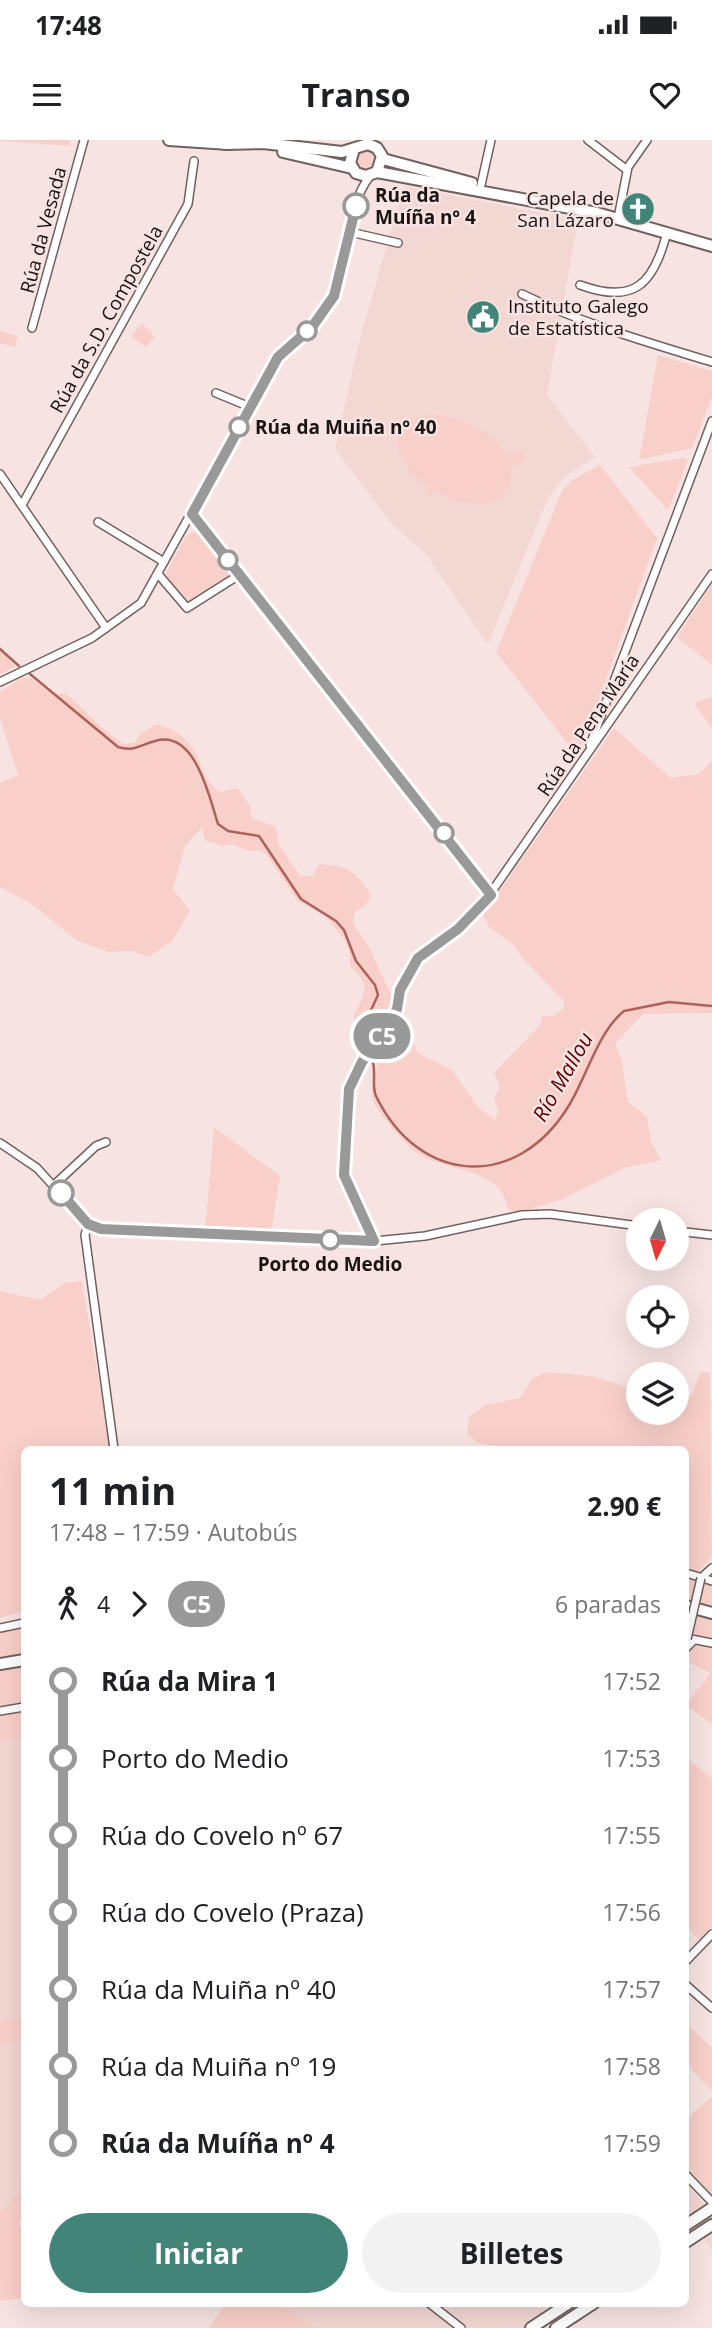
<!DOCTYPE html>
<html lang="es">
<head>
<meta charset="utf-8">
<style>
  body { margin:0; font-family:"Open Sans",sans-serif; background:#f2f2f2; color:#202124; height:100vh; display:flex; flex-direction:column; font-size:26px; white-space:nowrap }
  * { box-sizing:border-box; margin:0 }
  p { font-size:23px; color:#757577 }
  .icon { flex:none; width:38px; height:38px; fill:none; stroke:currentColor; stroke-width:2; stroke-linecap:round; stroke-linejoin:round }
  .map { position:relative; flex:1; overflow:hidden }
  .drawer { position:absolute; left:21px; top:1306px; width:668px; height:861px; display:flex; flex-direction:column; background:#fff; border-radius:10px; box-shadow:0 7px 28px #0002 }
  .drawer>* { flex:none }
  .badge { padding:0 14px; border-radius:23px; font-size:24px; line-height:46px }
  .needle { width:46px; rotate:185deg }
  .tools { position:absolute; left:626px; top:1068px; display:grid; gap:14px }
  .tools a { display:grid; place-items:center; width:63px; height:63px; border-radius:50%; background:#fff; box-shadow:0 7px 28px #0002; font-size:35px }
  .map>.badge { position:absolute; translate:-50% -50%; box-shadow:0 0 0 4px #fff }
  .legs { display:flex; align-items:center; gap:10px; height:77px; padding:0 28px; font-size:23px }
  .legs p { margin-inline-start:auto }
  .summary { display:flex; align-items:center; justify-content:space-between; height:119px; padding:0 28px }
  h1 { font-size:38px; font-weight:700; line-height:52px }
  .action { display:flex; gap:14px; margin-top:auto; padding:14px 28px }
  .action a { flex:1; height:80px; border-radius:42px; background:#428578; color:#fff; font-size:28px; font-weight:700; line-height:80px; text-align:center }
  .action a+a { background:#f2f2f2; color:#202124 }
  ul { padding:0 28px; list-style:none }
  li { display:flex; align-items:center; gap:24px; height:77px; font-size:26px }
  li i { display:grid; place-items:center; width:10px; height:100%; margin:0 9px; background:currentColor }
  li i::after { content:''; width:18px; height:18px; margin:-9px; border:5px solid; border-radius:50%; background:#fff }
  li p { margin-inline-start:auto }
  li:first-child i { background:linear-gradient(#0000 50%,currentColor 0) }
  li:last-child i { background:linear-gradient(currentColor 50%,#0000 0) }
  .status { display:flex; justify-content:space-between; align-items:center; height:49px; padding:0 35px; background:#fff; direction:ltr }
  .status svg { height:19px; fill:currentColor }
  header { display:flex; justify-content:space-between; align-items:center; height:91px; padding:0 28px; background:#fff; font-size:32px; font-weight:700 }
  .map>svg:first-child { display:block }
  .built { fill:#f3d7d3 }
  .green { fill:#f9cfc9 }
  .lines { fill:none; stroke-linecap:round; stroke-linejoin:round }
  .stream { stroke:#ab6259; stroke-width:2.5 }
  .street-casing { stroke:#71615e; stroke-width:10 }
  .primary-casing { stroke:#71615e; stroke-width:14 }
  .street { stroke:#fff; stroke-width:7 }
  .primary { stroke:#fff; stroke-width:10 }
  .street-bridge-casing { stroke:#71615e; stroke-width:10; stroke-linecap:butt }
  .street-bridge { stroke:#fff; stroke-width:7 }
  .line-1-casing { stroke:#fff; stroke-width:16 }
  .line-1 { stroke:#999; stroke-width:10 }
  .stop-1-dot { fill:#fff; stroke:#999; stroke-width:3.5 }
  .labels { text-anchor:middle; stroke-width:5; stroke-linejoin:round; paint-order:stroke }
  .stop-label { font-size:19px; font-weight:bold; fill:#191312; stroke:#f7e4e2; text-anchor:start }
  .poi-label { font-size:19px; fill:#191312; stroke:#f7e4e2; text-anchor:end }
  .street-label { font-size:19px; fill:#191312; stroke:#f7e4e2 }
  .water-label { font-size:21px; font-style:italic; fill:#5d0001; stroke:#f7e4e2 }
</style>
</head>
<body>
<div class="status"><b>17:48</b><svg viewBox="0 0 49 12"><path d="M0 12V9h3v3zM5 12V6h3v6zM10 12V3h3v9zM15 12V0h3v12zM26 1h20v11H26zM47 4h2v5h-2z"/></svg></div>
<header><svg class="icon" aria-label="menu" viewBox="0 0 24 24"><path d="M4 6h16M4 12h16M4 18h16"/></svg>Transo<svg class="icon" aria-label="heart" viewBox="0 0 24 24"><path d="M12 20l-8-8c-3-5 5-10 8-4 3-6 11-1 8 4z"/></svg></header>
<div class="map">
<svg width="712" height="2188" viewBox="0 0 712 2188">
  <rect width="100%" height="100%" fill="#f7e4e2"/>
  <g class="built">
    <path d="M 404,46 L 578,80 L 547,255 L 595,317 L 564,337 L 548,358 L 488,504 L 424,412 L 392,384 L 335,309 L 359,202 Z"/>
    <path d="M 24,1572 L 24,2075 L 0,2108 L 0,1578 Z"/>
    <path d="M 686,2044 L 712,2073 L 712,2110 L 686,2074 Z"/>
    <path d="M 227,2163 L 554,2163 L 541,2172 L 550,2188 L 208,2188 Z"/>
  </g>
  <g class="green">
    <path d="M 0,0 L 70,0 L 70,6 L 0,1 Z"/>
    <circle cx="366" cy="20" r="10"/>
    <path d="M 142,183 L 155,197 L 146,207 L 131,196 Z"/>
    <path d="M 0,191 L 17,196 L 16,207 L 0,203 Z"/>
    <path d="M 658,215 L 712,231 L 712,257 L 692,308 L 639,320 Z"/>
    <path d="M 438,275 C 465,279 491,291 507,314 L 522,309 L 527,321 L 512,326 C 513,375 466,368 435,351 L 431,357 L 425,353 L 429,347 C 393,324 379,275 438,275 Z"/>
    <path d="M 684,318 L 688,321 L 668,370 L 629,327 Z"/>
    <path d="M 600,325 L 657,398 L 578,617 L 496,512 L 562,351 L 572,340 Z"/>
    <path d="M 193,392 L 200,393 L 231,435 L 190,462 L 184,462 L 164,437 L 186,396 Z"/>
    <path d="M 712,444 L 712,525 L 677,497 Z"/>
    <path d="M 0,506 L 15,527 L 0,534 Z"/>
    <path d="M 22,538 L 31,538 L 53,555 L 65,553 C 86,569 100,590 124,604 L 136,602 L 140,594 L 157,584 C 211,601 191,635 221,652 L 237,648 L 250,666 L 252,678 L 276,687 L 279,705 L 300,736 L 313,736 L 319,724 C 349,726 357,731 371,756 L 364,767 L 355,772 L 353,783 L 369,807 L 418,913 L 452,930 L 478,967 L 495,980 L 498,971 L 494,959 L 500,947 L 494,933 L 539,886 L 542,876 L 553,876 L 563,869 L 564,861 L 522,818 L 515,806 L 489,787 L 483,774 L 614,588 L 671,638 L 699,634 L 712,620 L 712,873 L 643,874 L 615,904 L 622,920 L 628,962 L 647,977 L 651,1001 L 661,1020 L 624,1028 L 563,1059 L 517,1073 L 507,1068 C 503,1026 439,1032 413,1010 C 404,1002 376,971 373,960 C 368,942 384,923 377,909 C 374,903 363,896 357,891 L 354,876 C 364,852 373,847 350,826 L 350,813 L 344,799 L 326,777 L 298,761 L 266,714 L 259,710 L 249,711 L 231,704 L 222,706 L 205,700 L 202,688 L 185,706 L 173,749 L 190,771 L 172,801 L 149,817 L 132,811 L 109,812 L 76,800 L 32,764 L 0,747 L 0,643 L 18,635 L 0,578 L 0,552 Z"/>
    <path d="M 712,557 L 712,588 L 694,563 Z"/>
    <path d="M 214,987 L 280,1036 L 271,1093 L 205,1091 Z"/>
    <path d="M 82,1141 L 110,1309 L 24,1309 L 24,1471 L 0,1478 L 0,1151 L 40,1160 L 65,1143 Z"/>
    <path d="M 546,1232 L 593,1236 L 639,1251 L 639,1272 L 677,1272 L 677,1258 L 691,1256 L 701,1232 L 710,1232 L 712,1417 L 692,1438 L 712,1445 L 712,1467 L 686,1460 L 686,1309 L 511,1309 L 477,1303 L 467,1293 L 469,1277 L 485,1265 L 520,1258 L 532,1239 Z"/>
    <path d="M 686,1473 L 712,1479 L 712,1500 L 686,1493 Z"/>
    <path d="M 24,1485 L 24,1514 L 0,1517 L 0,1490 Z"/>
    <path d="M 694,1505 L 712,1507 L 712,1584 L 686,1565 L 711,1533 L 686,1521 L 686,1513 Z"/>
    <path d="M 24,1527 L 24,1598 L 0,1601 L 0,1531 Z"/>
    <path d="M 686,1618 L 712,1638 L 712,1787 L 699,1800 L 686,1787 Z"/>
    <path d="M 24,1877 L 24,1900 L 0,1904 L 0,1881 Z"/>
    <path d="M 686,1883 L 712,1908 L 712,1951 L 689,1927 L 686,1929 Z"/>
    <path d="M 712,1957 L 712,2054 L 686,2028 L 686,1979 Z"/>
    <path d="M 24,2045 L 24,2075 L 18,2084 L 24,2090 L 24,2158 L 0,2161 L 0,2071 L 9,2066 Z"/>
    <path d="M 227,2163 L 278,2163 L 313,2188 L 208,2188 Z"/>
  </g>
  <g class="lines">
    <g class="stream">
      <path d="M 0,509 L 19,526"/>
      <path d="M 30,534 L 118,607 C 134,612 140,605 155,601 C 195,589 209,656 218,684 L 228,691 L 259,696 L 301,759 L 336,781 L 344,790 L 356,821 L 375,845 L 378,855 L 366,881 L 368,898"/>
      <path d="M 372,919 C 377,931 371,945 376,956 C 419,1045 516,1051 568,967 C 587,937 597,893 624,871 L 669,862 L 712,866"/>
    </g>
    <g class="street-casing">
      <g id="street">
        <path d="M 588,0 L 627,30"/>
        <path d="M 481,45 L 491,0"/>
        <path d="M 618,78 L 628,27 L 647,0"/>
        <path d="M 350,92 L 398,103"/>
        <path d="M 580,145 C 634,165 654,144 667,92"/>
        <path d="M 522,154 C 583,184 647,202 712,222"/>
        <path d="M 32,188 L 84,0"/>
        <path d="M 216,253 L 250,267"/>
        <path d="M 0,334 L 106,488"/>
        <path d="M 22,365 L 188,64 L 194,21"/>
        <path d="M 192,374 L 490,755"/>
        <path d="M 98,382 L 164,422"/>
        <path d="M 158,434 L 187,468 L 239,435"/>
        <path d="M 0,542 L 92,498 L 141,463 L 278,217 C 297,198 320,183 332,158 C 350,123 345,67 370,36"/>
        <path d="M 590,605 L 712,281"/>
        <path d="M 0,1003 L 37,1028 L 88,1084 L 101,1089 L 375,1101 L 425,1096 L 522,1075 L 550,1074 L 639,1086"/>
        <path d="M 54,1045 L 96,1006 L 106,1002"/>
        <path d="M 88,1084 L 85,1095 L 114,1309"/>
        <path d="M 677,1091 L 712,1095"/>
        <path d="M 375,1101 L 344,1035 L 346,962 L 354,934 L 385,891 L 397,869 L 400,850 L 418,818 L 479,770 L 712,434"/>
        <path d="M 686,1433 L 712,1441"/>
        <path d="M 701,1438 L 712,1428"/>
        <path d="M 0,1488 L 24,1483"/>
        <path d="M 686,1498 L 712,1503"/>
        <path d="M 686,1508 L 694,1500"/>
        <path d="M 0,1571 L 24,1567"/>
        <path d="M 686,1821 L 712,1794"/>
        <path d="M 686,1845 L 712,1868"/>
        <path d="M 686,2035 L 712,2062"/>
        <path d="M 429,2163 L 461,2188"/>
      </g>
    </g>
    <g class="primary-casing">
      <g id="primary">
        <path d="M 169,0 L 229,4"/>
        <path d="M 225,4 L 263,3 L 342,12 L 368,4 L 377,8 L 382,16 L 377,32 L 366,36 L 356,33 L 350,23 L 354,9"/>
        <path d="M 283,12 L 352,28"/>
        <path d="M 383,19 L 472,43"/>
        <path d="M 377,32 L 597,73 L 712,106"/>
        <path d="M 686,1466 L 712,1473"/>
        <path d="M 0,1524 L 24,1520"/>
        <path d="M 686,2085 L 712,2068"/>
        <path d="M 686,2102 L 712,2085"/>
        <path d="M 531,2188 L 569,2163"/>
        <path d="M 556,2188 L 594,2163"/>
      </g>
    </g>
    <use href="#street" class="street"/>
    <use href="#primary" class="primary"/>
    <g class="street-bridge-casing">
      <path id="street-bridge" d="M 687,1499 L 701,1438"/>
    </g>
    <use href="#street-bridge" class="street-bridge"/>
  </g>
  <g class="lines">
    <g class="line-1-casing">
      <path id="line-1" d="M 61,1053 L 88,1084 L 101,1089 L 374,1101 L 344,1035 L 349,949 L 362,922 L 385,891 L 397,869 L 400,850 L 418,818 L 458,789 L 491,755 L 192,374 L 278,217 L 312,187 L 334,156 L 356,66"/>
    </g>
    <use href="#line-1" class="line-1"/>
  </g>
  <defs>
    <g id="church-disc" transform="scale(1.75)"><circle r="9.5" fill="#428578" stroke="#f7e4e2"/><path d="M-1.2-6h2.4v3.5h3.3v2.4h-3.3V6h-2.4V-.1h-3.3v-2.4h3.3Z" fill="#fff"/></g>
    <g id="civic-disc" transform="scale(1.75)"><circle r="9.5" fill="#428578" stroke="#f7e4e2"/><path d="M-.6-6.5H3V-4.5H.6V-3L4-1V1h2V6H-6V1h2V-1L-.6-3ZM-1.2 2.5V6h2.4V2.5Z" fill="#fff"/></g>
  </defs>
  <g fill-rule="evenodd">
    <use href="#church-disc" x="638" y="69"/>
    <use href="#civic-disc" x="483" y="177"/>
  </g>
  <g class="stop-1-dot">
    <circle cx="356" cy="66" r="12"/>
    <circle cx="307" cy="191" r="9"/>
    <circle cx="239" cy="287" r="9"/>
    <circle cx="228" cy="420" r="9"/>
    <circle cx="444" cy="693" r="9"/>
    <circle cx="61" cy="1053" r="12"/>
    <circle cx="330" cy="1100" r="9"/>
  </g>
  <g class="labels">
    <g class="stop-label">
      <text x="375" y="62">Rúa da<tspan x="375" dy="22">Muíña nº 4</tspan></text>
      <text x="255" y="294">Rúa da Muiña nº 40</text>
      <text x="330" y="1131" text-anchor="middle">Porto do Medio</text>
    </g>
    <g class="poi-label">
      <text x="614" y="65">Capela de<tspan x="614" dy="22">San Lázaro</tspan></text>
      <text x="508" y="173" text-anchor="start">Instituto Galego<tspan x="508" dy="22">de Estatística</tspan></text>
    </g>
    <g class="street-label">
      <text transform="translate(43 90) rotate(-75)" y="7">Rúa da Vesada</text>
      <text transform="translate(106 179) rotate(-61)" y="7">Rúa da S.D. Compostela</text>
      <text transform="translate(588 585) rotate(-56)" y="7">Rúa da Pena María</text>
    </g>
    <g class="water-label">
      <text transform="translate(563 937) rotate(-60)" y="7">Río Mallou</text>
    </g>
  </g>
</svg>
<div class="tools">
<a><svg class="needle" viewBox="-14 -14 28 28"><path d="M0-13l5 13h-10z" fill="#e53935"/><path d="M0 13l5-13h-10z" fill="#757577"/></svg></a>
<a><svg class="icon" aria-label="locate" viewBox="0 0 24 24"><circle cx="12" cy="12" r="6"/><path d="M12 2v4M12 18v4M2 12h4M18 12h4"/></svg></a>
<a><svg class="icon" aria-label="layers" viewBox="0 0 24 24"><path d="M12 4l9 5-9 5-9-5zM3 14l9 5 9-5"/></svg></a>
</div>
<b class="badge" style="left:382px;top:896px;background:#999;color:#fff">C5</b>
<section class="drawer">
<div class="summary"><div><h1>11 min</h1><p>17:48 – 17:59 · Autobús</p></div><b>2.90 €</b></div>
<div class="legs"><svg class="icon" aria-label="walk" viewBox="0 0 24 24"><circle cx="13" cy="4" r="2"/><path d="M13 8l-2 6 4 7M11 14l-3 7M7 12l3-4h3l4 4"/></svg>4<svg class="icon" aria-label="forward" viewBox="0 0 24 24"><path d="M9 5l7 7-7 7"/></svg><b class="badge" style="background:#999;color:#fff">C5</b><p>6 paradas</p></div>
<ul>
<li><i style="color:#999"></i><b>Rúa da Mira 1</b><p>17:52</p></li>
<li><i style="color:#999"></i><span>Porto do Medio</span><p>17:53</p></li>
<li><i style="color:#999"></i><span>Rúa do Covelo nº 67</span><p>17:55</p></li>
<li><i style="color:#999"></i><span>Rúa do Covelo (Praza)</span><p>17:56</p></li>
<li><i style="color:#999"></i><span>Rúa da Muiña nº 40</span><p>17:57</p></li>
<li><i style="color:#999"></i><span>Rúa da Muiña nº 19</span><p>17:58</p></li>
<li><i style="color:#999"></i><b>Rúa da Muíña nº 4</b><p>17:59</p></li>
</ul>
<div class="action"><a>Iniciar</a><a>Billetes</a></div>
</section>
</div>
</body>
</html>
